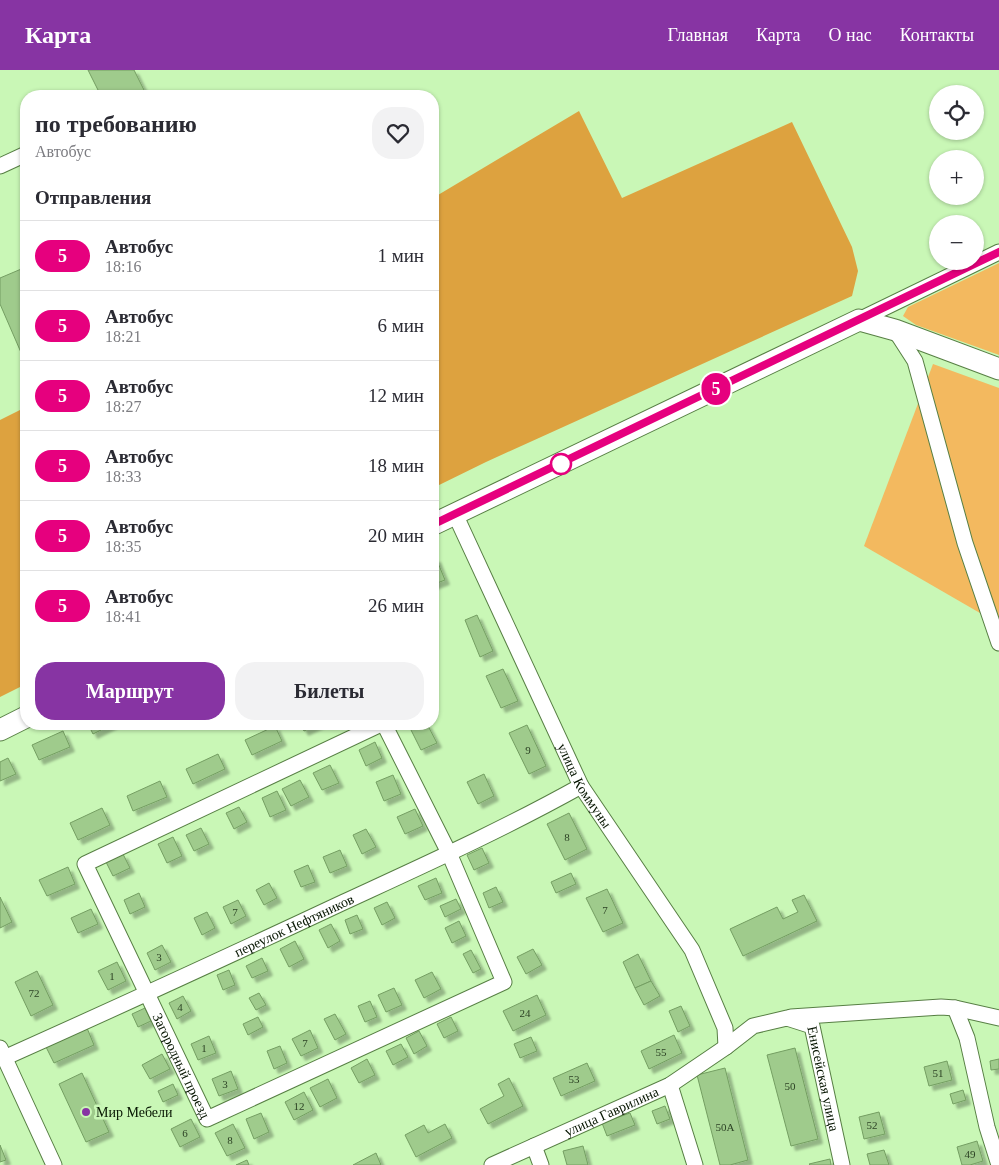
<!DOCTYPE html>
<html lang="ru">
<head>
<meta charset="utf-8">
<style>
  body { margin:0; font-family:Georgia,serif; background:#f2f2f3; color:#2b2b33; height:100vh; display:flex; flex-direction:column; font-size:19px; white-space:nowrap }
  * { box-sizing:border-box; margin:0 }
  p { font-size:16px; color:#7c7c81 }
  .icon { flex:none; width:28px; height:28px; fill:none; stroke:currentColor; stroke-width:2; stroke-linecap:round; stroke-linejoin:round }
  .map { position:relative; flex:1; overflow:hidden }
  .details { position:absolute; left:20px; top:20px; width:419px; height:640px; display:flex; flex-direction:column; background:#fff; border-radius:20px; box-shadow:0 1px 4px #0004 }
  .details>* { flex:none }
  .badge { padding:0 10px; border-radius:16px; font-size:18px; line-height:32px }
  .buttons { position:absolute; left:929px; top:15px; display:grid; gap:10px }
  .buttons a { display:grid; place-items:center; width:55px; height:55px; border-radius:50%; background:#fff; box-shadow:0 1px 4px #0004; font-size:25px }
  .map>.badge { position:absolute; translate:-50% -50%; box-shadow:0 0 0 2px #fff }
  h2 { padding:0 15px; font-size:19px; line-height:45px }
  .round { display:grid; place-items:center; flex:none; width:52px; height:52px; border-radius:20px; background:#f2f2f3 }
  .summary { display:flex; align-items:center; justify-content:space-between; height:85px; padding:0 15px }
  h1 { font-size:24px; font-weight:600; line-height:38px }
  .button { display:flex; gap:10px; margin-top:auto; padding:10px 15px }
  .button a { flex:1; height:58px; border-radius:20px; background:#8734a3; color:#fff; font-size:20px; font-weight:600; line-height:58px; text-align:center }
  .button a+a { background:#f2f2f3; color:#2b2b33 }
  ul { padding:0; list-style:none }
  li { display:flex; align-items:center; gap:15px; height:70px; padding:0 15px; border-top:1px solid #e1e1e2 }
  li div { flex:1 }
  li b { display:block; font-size:19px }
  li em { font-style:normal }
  li .badge { min-width:55px; font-weight:700; text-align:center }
  header { display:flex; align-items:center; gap:30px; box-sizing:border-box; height:70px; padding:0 25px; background:#8734a3; color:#fff }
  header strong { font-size:24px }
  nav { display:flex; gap:28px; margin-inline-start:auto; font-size:18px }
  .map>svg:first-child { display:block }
  .green { fill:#f3b95f }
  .forest { fill:#dda23f }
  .building { fill:#9fcb8c; stroke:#749e62; filter:url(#shadow) }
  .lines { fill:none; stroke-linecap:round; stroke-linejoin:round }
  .minor-casing { stroke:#577f44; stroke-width:17 }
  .secondary-casing { stroke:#577f44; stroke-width:23 }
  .minor { stroke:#fff; stroke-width:15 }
  .secondary { stroke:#fff; stroke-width:21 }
  .line-casing { stroke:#fff; stroke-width:11 }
  .line { stroke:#e6007e; stroke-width:8 }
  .stop-dot { fill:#fff; stroke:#e6007e; stroke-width:2.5 }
  .poi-dot { fill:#8734a3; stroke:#c9f7b6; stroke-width:2 }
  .labels { text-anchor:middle; stroke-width:5; stroke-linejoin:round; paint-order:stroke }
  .number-label { font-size:11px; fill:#2c4224 }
  .street-label { font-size:14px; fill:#061501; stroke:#c9f7b6 }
  .poi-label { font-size:14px; fill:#061501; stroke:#c9f7b6; text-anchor:start }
</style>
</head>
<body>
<header>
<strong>Карта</strong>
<nav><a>Главная</a><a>Карта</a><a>О нас</a><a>Контакты</a></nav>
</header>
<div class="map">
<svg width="999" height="1095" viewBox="0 0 999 1095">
  <defs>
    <filter id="shadow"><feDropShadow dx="4.5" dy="4.5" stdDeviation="1" flood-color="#0004"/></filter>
  </defs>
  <rect width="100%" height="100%" fill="#c9f7b6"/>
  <g class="green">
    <path d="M 999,193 L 999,285 L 916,255 L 903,246 L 908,237 Z"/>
    <path d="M 933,294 L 999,318 L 999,554 L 864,476 Z"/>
  </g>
  <g class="forest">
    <path d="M 579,41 L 622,128 L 792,52 L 852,177 L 858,201 L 852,226 L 486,392 L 433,418 L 433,128 Z"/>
    <path d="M 26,337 L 26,614 L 0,627 L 0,350 Z"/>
  </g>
  <g class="building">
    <path d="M 88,0 L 134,0 L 147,26 L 101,26 Z"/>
    <path d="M 26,197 L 26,294 L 0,234 L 0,208 Z"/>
    <path d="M 436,488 L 445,510 L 432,515 L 432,489 Z"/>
    <path d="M 477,545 L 493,581 L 480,587 L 465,550 Z"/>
    <path d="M 503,599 L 518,631 L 501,638 L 486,606 Z"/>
    <path d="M 88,654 L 113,654 L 93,664 Z"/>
    <path d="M 300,654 L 319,654 L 304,661 Z"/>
    <path d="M 408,654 L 427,654 L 437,673 L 421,680 Z"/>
    <path d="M 527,655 L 546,696 L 529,704 L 509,663 Z"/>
    <path d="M 275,656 L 282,671 L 252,685 L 245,670 Z"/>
    <path d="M 63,661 L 70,677 L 39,690 L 32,675 Z"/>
    <path d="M 375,672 L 382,688 L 366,696 L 359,680 Z"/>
    <path d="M 218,684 L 225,699 L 193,714 L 186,699 Z"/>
    <path d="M 8,688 L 16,704 L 0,711 L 0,692 Z"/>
    <path d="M 330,695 L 339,713 L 322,720 L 313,703 Z"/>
    <path d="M 484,704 L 494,726 L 478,734 L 467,712 Z"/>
    <path d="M 393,705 L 401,724 L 384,731 L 376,712 Z"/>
    <path d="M 300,710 L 309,727 L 291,736 L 282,719 Z"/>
    <path d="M 160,711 L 167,727 L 133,741 L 127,726 Z"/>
    <path d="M 277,721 L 286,740 L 270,747 L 262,728 Z"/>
    <path d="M 239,737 L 247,752 L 234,759 L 226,743 Z"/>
    <path d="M 102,738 L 110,755 L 78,770 L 70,753 Z"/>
    <path d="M 415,739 L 423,756 L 405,764 L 397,747 Z"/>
    <path d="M 569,743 L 587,779 L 565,790 L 547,754 Z"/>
    <path d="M 201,758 L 209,774 L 194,781 L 186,765 Z"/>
    <path d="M 366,759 L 376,777 L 362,784 L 353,765 Z"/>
    <path d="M 173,767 L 182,786 L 167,793 L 158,774 Z"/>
    <path d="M 482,778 L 489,793 L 474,800 L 467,785 Z"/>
    <path d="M 340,780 L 347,796 L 330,803 L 323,787 Z"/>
    <path d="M 123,784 L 130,798 L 113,806 L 106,792 Z"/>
    <path d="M 308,795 L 315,812 L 301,817 L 294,801 Z"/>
    <path d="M 68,797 L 75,814 L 47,826 L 39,810 Z"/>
    <path d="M 571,803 L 576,814 L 556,823 L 551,812 Z"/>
    <path d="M 436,808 L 442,823 L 425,830 L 418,816 Z"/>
    <path d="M 269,813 L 277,828 L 264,835 L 256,820 Z"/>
    <path d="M 496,817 L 503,832 L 489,838 L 483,823 Z"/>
    <path d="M 607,819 L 623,853 L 603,862 L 586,828 Z"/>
    <path d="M 139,823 L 145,837 L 130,844 L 124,830 Z"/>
    <path d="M 804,825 L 817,851 L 743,886 L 730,859 L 777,837 L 783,849 L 798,842 L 792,830 Z"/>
    <path d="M 0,827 L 12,852 L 0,858 Z"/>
    <path d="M 456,829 L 461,839 L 445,847 L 440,836 Z"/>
    <path d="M 238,830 L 246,846 L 231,854 L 223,837 Z"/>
    <path d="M 387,832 L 395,848 L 382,855 L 374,838 Z"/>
    <path d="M 91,839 L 98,854 L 78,863 L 71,848 Z"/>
    <path d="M 207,842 L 215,858 L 202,865 L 194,848 Z"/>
    <path d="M 357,845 L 363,859 L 350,864 L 345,850 Z"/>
    <path d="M 459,851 L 466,866 L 452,873 L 445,858 Z"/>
    <path d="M 331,854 L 340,871 L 328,878 L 319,860 Z"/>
    <path d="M 295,871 L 304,889 L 289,897 L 280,879 Z"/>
    <path d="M 162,875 L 171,892 L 155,900 L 147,883 Z"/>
    <path d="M 533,879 L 542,895 L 526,904 L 517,887 Z"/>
    <path d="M 471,880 L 481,899 L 473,903 L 463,884 Z"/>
    <path d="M 638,884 L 651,911 L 635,918 L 623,892 Z"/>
    <path d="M 262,888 L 268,901 L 252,908 L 246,896 Z"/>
    <path d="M 117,892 L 126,911 L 108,920 L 98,901 Z"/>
    <path d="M 229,900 L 235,915 L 223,920 L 217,905 Z"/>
    <path d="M 37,901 L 53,935 L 31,946 L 15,912 Z"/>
    <path d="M 432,902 L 441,919 L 424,928 L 415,910 Z"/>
    <path d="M 651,911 L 660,926 L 644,935 L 635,918 Z"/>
    <path d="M 394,918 L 402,935 L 386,942 L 378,925 Z"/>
    <path d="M 259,923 L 266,935 L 256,940 L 249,928 Z"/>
    <path d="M 537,925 L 546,945 L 513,961 L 503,941 Z"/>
    <path d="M 183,926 L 191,941 L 177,949 L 169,933 Z"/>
    <path d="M 370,931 L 377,947 L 365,952 L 358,936 Z"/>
    <path d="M 681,936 L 690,956 L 678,962 L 669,941 Z"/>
    <path d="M 145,938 L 151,951 L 138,957 L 132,944 Z"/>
    <path d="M 335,944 L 346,964 L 335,970 L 324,949 Z"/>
    <path d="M 258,947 L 263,957 L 248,965 L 243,954 Z"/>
    <path d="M 451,947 L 458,961 L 444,968 L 437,954 Z"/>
    <path d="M 87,958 L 94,975 L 54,993 L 46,977 Z"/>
    <path d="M 310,960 L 318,978 L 301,986 L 292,969 Z"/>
    <path d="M 419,961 L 427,976 L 414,984 L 406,968 Z"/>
    <path d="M 674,965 L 682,983 L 649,999 L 641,981 Z"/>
    <path d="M 209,966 L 216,983 L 198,990 L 191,974 Z"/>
    <path d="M 531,967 L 537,981 L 520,988 L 514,974 Z"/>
    <path d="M 401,974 L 408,987 L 393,995 L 386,981 Z"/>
    <path d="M 280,976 L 287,993 L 274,999 L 267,981 Z"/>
    <path d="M 795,978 L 818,1069 L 791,1076 L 767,985 Z"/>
    <path d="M 162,984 L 170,999 L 150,1009 L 142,995 Z"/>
    <path d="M 367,989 L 375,1005 L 359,1013 L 351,998 Z"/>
    <path d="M 999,989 L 999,999 L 991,1000 L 990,991 Z"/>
    <path d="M 947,991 L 952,1010 L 929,1016 L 924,997 Z"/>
    <path d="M 587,993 L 595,1011 L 561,1026 L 553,1008 Z"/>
    <path d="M 725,998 L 748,1090 L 730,1095 L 720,1095 L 697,1005 Z"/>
    <path d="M 231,1001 L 238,1019 L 219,1026 L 212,1009 Z"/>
    <path d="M 82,1003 L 109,1062 L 86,1072 L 59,1014 Z"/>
    <path d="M 509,1008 L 523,1036 L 488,1054 L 480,1039 L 504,1026 L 498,1014 Z"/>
    <path d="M 328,1009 L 337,1028 L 320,1037 L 310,1018 Z"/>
    <path d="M 173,1014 L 178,1025 L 163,1032 L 158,1021 Z"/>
    <path d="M 963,1020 L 966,1030 L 953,1034 L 950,1024 Z"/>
    <path d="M 304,1022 L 313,1040 L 294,1050 L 285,1032 Z"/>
    <path d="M 665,1036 L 670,1049 L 657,1054 L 652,1041 Z"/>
    <path d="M 879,1042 L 885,1064 L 864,1069 L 859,1047 Z"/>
    <path d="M 261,1043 L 269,1062 L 254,1069 L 246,1049 Z"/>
    <path d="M 630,1043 L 635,1055 L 607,1066 L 602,1053 Z"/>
    <path d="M 191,1049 L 200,1067 L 180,1077 L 171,1059 Z"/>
    <path d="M 233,1054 L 245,1078 L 227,1086 L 215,1063 Z"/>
    <path d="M 445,1054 L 452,1068 L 416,1087 L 405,1065 L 424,1055 L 428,1063 Z"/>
    <path d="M 977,1071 L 983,1091 L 970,1095 L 962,1095 L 957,1077 Z"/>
    <path d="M 0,1075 L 6,1090 L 0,1092 Z"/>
    <path d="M 583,1076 L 588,1095 L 567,1095 L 563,1081 Z"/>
    <path d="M 884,1080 L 889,1095 L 870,1095 L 867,1084 Z"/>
    <path d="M 376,1083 L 381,1095 L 353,1095 Z"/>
    <path d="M 830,1089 L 831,1095 L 810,1095 L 809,1094 Z"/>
    <path d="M 247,1090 L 249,1095 L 236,1095 Z"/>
  </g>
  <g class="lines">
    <g class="minor-casing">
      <g id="minor">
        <path d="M 0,96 L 26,84"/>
        <path d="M 859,250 L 999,182"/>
        <path d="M 895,260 L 915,291 L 965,473 L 999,573"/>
        <path id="s1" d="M 455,444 L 581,716 L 692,880 L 725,958 L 726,977"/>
        <path id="s2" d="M 381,654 L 85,794 L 207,1049 L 504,912 L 449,783 L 384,654"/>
        <path d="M 955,938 L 967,968 L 987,1057 L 999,1095"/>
        <path d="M 791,947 L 941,937 L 955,938 L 999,948"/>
        <path d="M 0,978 L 54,1095"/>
        <path id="s3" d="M 4,988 C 118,937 231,885 344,832 C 424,795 504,759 581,716"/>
        <path d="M 670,1015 L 695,1095"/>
        <path d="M 534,1076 L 541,1095"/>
        <path id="s4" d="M 492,1095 L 670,1015 L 726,977 L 753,956 L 787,948 L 812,956 L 842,1095"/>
      </g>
    </g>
    <g class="secondary-casing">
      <g id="secondary">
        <path d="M 432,455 L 859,250 L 895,260 L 999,299"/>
        <path d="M 0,660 L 26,647"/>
      </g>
    </g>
    <use href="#minor" class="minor"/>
    <use href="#secondary" class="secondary"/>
  </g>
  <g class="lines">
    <g class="line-casing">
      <path id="line" d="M 432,455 L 999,182"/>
    </g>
    <use href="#line" class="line"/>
  </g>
  <circle class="stop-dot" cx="561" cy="394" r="10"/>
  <circle class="poi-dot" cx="86" cy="1042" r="5"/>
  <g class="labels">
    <g class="number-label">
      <text x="528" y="684">9</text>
      <text x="567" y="771">8</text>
      <text x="605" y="844">7</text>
      <text x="235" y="846">7</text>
      <text x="159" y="891">3</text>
      <text x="112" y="910">1</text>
      <text x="34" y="927">72</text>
      <text x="180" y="941">4</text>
      <text x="525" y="947">24</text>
      <text x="305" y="977">7</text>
      <text x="204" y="982">1</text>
      <text x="661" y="986">55</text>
      <text x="938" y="1007">51</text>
      <text x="574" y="1013">53</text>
      <text x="225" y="1018">3</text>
      <text x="790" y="1020">50</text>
      <text x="299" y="1040">12</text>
      <text x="872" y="1059">52</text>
      <text x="725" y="1061">50А</text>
      <text x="185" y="1067">6</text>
      <text x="230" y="1074">8</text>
      <text x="970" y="1088">49</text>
    </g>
    <g class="street-label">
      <text dy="5" stroke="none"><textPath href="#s1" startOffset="301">улица Коммуны</textPath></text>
      <text dy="5" stroke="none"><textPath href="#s3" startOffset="319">переулок Нефтяников</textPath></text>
      <text dy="5" stroke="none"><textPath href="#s2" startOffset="551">Загородный проезд</textPath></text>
      <text dy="5" stroke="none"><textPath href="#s4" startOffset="412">Енисейская улица</textPath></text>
      <text dy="5" stroke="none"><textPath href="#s4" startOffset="131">улица Гаврилина</textPath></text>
    </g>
    <g class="poi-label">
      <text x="96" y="1047">Мир Мебели</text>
    </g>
  </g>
</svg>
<div class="buttons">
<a><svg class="icon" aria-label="locate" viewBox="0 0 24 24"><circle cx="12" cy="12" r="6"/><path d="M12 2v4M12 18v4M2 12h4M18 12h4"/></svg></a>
<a>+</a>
<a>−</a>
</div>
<b class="badge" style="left:716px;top:319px;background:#e6007e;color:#fff">5</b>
<section class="details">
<div class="summary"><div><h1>по требованию</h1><p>Автобус</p></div><a class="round"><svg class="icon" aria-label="heart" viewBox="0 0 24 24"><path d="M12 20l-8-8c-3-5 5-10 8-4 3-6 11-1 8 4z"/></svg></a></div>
<h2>Отправления</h2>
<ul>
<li><span class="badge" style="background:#e6007e;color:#fff">5</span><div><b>Автобус</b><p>18:16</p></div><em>1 мин</em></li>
<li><span class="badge" style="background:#e6007e;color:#fff">5</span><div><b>Автобус</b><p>18:21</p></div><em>6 мин</em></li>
<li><span class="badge" style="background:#e6007e;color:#fff">5</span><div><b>Автобус</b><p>18:27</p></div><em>12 мин</em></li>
<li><span class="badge" style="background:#e6007e;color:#fff">5</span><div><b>Автобус</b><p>18:33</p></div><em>18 мин</em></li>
<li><span class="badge" style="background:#e6007e;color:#fff">5</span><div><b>Автобус</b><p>18:35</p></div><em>20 мин</em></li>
<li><span class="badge" style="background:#e6007e;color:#fff">5</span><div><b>Автобус</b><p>18:41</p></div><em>26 мин</em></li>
</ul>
<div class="button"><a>Маршрут</a><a>Билеты</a></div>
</section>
</div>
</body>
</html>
